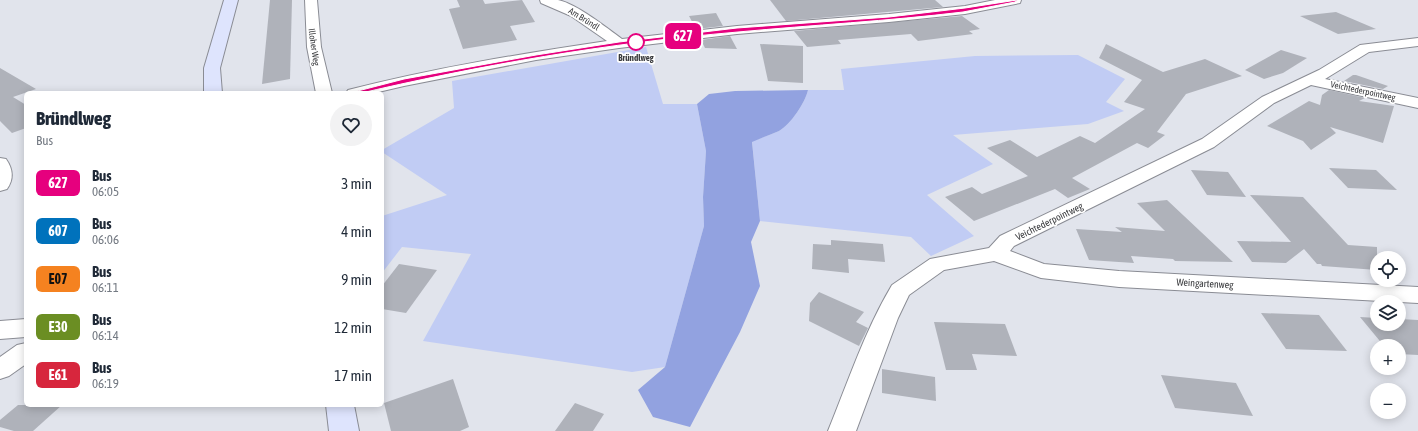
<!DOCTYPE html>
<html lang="en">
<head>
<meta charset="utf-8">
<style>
  body { margin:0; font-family:"Asap Condensed",sans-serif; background:#f2f2f3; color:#1f2937; height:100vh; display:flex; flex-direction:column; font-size:15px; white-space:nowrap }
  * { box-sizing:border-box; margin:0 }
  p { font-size:13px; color:#747a83 }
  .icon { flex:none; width:22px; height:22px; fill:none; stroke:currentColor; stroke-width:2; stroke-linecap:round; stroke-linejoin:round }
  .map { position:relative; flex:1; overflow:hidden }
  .side { position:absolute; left:24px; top:91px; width:360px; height:316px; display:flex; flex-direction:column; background:#fff; border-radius:6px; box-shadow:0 2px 10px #0003 }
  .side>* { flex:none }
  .badge { padding:0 8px; border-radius:6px; font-size:14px; line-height:26px }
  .controls { position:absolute; left:1370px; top:251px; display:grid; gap:8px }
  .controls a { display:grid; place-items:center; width:36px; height:36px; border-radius:50%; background:#fff; box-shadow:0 2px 10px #0003; font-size:20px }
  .map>.badge { position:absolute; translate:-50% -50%; box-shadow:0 0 0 2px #fff }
  .round { display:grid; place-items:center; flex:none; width:42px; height:42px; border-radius:21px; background:#f2f2f3 }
  .overview { display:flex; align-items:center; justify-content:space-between; height:68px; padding:0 12px }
  h1 { font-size:19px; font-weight:800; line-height:30px }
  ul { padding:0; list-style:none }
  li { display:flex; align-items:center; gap:12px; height:48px; padding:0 12px }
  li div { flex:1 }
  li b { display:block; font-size:15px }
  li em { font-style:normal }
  li .badge { min-width:44px; font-weight:700; text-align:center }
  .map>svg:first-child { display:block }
  .green { fill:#c1ccf4 }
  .forest { fill:#92a2e0 }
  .building { fill:#afb2ba }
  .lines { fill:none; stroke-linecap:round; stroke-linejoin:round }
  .street-casing { stroke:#8a8c94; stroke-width:2 }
  .secondary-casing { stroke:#8a8c94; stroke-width:2 }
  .street { fill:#fff; fill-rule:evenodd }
  .secondary { fill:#dee4fd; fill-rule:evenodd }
  .line { fill:#e6007e; stroke:#fff }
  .stop-dot { fill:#fff; stroke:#e6007e; stroke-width:2 }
  .labels { text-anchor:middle; stroke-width:3.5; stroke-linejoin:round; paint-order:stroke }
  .far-street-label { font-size:9px; fill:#393a3d; stroke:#fff }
  .far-stop-label { font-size:9px; font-weight:bold; fill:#393a3d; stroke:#fff }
  .street-label { font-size:10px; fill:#393a3d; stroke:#fff }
</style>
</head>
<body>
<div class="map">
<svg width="1418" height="431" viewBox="0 0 1418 431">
  <rect width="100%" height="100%" fill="#e1e4ec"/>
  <g class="green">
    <path d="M 646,47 L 663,104 L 697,104 L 706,151 L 703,197 L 704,226 L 665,367 L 632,372 L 423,341 L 471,254 L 402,247 L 382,273 L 382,216 L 447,195 L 382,152 L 382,150 L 454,108 L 452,81 Z"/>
    <path d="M 1078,55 L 1125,79 L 1106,102 L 1124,111 L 1088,124 L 953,135 L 993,164 L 927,195 L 974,236 L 931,256 L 911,237 L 760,221 L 752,141 C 761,138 770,135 779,131 C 791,124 805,103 808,90 L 844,90 L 841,69 L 975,56 Z"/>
  </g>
  <path class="forest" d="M 808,90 C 805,103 791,124 779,131 C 770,135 761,138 752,142 L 760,221 L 751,242 L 760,286 L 740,332 L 690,427 L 653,417 L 638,390 L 665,367 L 704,226 L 703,197 L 706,151 L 697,104 L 709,94 L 735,91 Z"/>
  <g class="building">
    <path d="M 270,0 L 292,0 L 290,79 L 262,84 Z"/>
    <path d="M 457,0 L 483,0 L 485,4 L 522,0 L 535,22 L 510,26 L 517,40 L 463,49 L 449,9 L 460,7 Z"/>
    <path d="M 770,0 L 935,0 L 943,7 L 786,21 Z"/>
    <path d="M 1336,12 L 1376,29 L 1338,34 L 1300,16 Z"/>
    <path d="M 716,13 L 723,26 L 696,29 L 689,16 Z"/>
    <path d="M 962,16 L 980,29 L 969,31 L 973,34 L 918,41 L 911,34 L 838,40 L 841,44 L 807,47 L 794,31 Z"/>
    <path d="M 730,36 L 737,49 L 705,48 L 701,40 Z"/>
    <path d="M 760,44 L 803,46 L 803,83 L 768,81 Z"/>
    <path d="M 1106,44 L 1163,72 L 1205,59 L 1242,76 L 1186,94 L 1157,132 L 1165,135 L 1148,148 L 1137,143 L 1072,178 L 1090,189 L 1068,198 L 1055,189 L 974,221 L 945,197 L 972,187 L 982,194 L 1028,176 L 987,148 L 1010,140 L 1037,157 L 1080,136 L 1095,143 L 1145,109 L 1124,102 L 1142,80 L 1099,58 Z"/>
    <path d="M 1281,50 L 1307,58 L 1283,73 L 1264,79 L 1245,70 Z"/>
    <path d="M 0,68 L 36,89 L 13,97 L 26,105 L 26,128 L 12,133 L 0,121 Z"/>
    <path d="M 1353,75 L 1356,75 L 1388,86 L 1383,89 L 1344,81 Z"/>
    <path d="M 1329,90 L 1365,98 L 1359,101 L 1394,106 L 1383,143 L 1330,127 L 1336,133 L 1311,150 L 1303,141 L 1267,126 L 1309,101 L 1320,105 L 1322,95 Z"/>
    <path d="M 1329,168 L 1376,170 L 1397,190 L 1348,188 Z"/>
    <path d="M 1191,170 L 1228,172 L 1246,197 L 1207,195 Z"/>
    <path d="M 1250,195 L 1303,197 L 1348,245 L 1377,247 L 1377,270 L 1322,266 L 1321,264 L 1317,264 L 1304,249 L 1286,263 L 1252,262 L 1237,241 L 1291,242 Z"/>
    <path d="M 1167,200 L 1233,262 L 1175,261 L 1173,259 L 1131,256 L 1134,263 L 1089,260 L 1076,229 L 1122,232 L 1115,227 L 1165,231 L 1137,203 Z"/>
    <path d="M 831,240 L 883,244 L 885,262 L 848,259 L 849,273 L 812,269 L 813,244 L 831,245 Z"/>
    <path d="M 399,264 L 437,270 L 406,313 L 382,309 L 382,286 Z"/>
    <path d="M 819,292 L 864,312 L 856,322 L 868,328 L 859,346 L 809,321 L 810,303 Z"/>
    <path d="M 1261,313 L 1319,315 L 1347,351 L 1286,349 Z"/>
    <path d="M 1360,317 L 1377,318 L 1377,324 L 1399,324 L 1399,319 L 1418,320 L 1418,355 L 1399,354 L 1399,346 L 1384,346 Z"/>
    <path d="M 934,322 L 1005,324 L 1017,356 L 972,354 L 977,370 L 946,370 Z"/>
    <path d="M 882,369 L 935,377 L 936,401 L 882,393 Z"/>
    <path d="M 1161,375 L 1236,383 L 1253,416 L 1175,408 Z"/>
    <path d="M 453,379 L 469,427 L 460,431 L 391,431 L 384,403 Z"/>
    <path d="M 575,403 L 604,414 L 593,431 L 555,431 Z"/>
    <path d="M 18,405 L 62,405 L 33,431 L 14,431 L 0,427 L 0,420 Z"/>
  </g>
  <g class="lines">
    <g class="street-casing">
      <g id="street">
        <path d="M 305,0 L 317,0 L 321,47 L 332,93 L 316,93 L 307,47 Z"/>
        <path d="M 540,0 C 545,0 553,0 558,0 C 577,4 607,28 622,39 L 737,26 L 889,14 L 965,6 L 995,0 L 1021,0 L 1020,3 L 965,14 L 889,22 L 737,34 L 619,48 L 536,60 L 404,86 L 374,93 L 346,93 L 348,90 C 433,68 520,54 607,41 L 571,16 L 541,3 Z"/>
        <path d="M 1418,38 L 1418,46 L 1369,52 L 1325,79 L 1418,98 L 1418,108 L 1311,85 L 1274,103 L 1214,147 L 1014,246 L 1010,251 L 1044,264 L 1119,271 L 1418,287 L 1418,303 L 1119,287 L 1041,278 L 994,261 L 944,270 L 909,295 L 898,318 L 856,431 L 828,431 C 848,382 865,330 892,285 L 930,259 L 989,248 L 1000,236 L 1202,139 L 1262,97 L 1319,70 L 1360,45 Z"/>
        <path d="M 0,158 L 6,159 C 13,169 14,179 7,189 L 0,191 Z"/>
        <path d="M 26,319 L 26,337 L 0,339 L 0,321 Z"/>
        <path d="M 26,343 L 26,364 L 9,376 L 0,379 L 0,357 L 17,345 Z"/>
      </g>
    </g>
    <g class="secondary-casing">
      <g id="secondary">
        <path d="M 224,0 L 238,0 L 220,68 L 222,93 L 204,93 L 204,68 Z"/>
        <path d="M 326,405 L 354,405 L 359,431 L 329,431 Z"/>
      </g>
    </g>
    <use href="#street" class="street"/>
    <use href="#secondary" class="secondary"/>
  </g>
  <path class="line" d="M 1015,2 C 998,5 980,9 963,12 C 888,21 813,25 738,32 C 609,43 480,65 353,95 L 350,93 L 404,79 L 536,55 L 619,42 L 737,28 L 889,17 L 965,8 L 1017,0 L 1018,0 Z"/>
  <circle class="stop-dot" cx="636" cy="42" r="8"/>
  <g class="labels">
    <g class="far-street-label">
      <text transform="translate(584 19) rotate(32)" y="3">Am Bründl</text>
      <text transform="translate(314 47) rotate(82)" y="3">Illoher Weg</text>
      <text transform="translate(1363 91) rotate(12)" y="3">Veichtederpointweg</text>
    </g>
    <g class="far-stop-label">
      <text x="636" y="61">Bründlweg</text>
    </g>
    <g class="street-label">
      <text transform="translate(1049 221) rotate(-26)" y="4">Veichtederpointweg</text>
      <text transform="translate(1205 283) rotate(3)" y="4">Weingartenweg</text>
    </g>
  </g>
</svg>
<div class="controls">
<a><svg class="icon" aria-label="locate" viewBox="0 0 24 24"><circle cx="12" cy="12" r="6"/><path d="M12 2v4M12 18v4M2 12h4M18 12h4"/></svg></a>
<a><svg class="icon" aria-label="layers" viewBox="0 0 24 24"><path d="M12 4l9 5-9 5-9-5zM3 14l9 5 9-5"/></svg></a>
<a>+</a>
<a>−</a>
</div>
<b class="badge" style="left:683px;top:36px;background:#e6007e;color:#fff">627</b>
<section class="side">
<div class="overview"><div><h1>Bründlweg</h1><p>Bus</p></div><a class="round"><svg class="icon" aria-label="heart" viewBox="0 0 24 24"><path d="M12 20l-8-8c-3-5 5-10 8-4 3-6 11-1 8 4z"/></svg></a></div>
<ul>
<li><span class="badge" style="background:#e6007e;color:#fff">627</span><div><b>Bus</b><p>06:05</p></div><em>3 min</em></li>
<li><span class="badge" style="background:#0072bc;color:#fff">607</span><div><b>Bus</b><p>06:06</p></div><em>4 min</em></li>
<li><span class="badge" style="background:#f58220;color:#111">E07</span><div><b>Bus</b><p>06:11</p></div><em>9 min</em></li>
<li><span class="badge" style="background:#6b8e23;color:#fff">E30</span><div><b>Bus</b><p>06:14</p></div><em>12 min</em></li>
<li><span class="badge" style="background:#d7263d;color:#fff">E61</span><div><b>Bus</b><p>06:19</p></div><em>17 min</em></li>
</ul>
</section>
</div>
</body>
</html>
